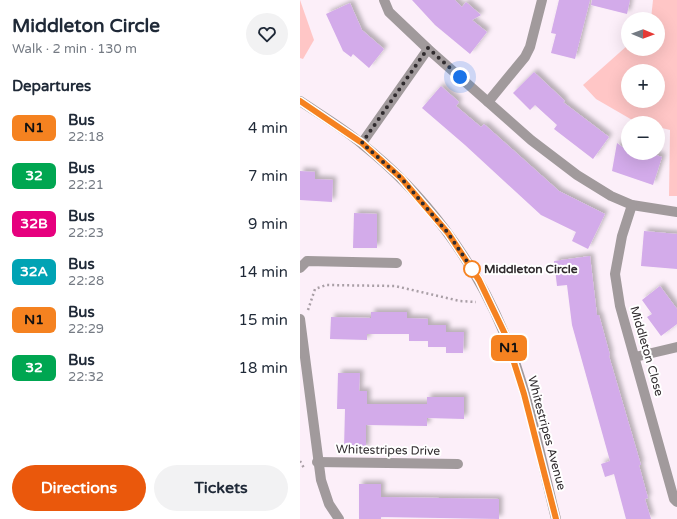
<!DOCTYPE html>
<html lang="en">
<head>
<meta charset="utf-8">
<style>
  body { margin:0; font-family:"Varela Round",sans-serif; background:#f2f2f3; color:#1f2937; height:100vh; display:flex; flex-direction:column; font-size:15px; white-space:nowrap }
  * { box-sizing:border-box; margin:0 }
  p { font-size:13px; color:#747a83 }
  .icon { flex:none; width:22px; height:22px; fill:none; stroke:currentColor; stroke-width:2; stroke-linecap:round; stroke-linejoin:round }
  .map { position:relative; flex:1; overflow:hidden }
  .drawer { display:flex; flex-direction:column; background:#fff; width:300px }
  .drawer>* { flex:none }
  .badge { padding:0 8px; border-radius:6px; font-size:14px; line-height:26px }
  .needle { width:26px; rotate:91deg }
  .fabs { position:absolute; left:321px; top:12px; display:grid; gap:8px }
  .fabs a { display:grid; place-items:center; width:44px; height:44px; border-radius:50%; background:#fff; box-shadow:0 4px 16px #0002; font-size:20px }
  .you { position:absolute; width:20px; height:20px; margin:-10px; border:3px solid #fff; border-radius:50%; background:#1a73e8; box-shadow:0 0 0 6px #1a73e833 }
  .map>.badge { position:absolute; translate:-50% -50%; box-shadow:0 0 0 2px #fff }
  h2 { padding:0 12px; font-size:15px; line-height:36px }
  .round { display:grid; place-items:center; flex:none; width:42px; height:42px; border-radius:21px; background:#f2f2f3 }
  .head { display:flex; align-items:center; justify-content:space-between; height:68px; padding:0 12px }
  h1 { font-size:19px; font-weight:700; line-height:30px }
  .button { display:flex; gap:8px; margin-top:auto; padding:8px 12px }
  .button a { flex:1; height:46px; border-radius:24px; background:#ea580c; color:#fff; font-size:16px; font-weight:700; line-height:46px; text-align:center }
  .button a+a { background:#f2f2f3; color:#1f2937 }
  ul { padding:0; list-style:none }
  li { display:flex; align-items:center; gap:12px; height:48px; padding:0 12px }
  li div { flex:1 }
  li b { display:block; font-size:15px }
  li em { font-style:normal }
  li .badge { min-width:44px; font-weight:700; text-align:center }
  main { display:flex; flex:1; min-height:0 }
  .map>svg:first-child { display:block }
  .green { fill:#ffc6c6; fill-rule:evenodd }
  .building { fill:#d3abea; filter:url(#shadow) }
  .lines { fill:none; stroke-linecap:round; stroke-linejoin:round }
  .path { stroke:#a99fa6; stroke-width:2.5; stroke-dasharray:2 3; stroke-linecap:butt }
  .minor { stroke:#a19a9c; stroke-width:10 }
  .line-casing { stroke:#fff; stroke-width:9 }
  .line { stroke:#f58220; stroke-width:6 }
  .walk { stroke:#302b2e; stroke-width:4; stroke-dasharray:0 7.2 }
  .stop-dot { fill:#fff; stroke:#f58220; stroke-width:2 }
  .labels { text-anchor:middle; stroke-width:4; stroke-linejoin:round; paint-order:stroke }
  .stop-label { font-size:12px; font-weight:bold; fill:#302b2e; stroke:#fff; text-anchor:start }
  .street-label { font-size:12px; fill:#302b2e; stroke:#fff }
</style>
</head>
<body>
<main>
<section class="drawer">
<div class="head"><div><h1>Middleton Circle</h1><p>Walk · 2 min · 130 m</p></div><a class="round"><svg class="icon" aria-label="heart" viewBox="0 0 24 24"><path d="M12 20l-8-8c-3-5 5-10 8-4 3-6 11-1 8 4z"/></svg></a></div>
<h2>Departures</h2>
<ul>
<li><span class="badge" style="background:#f58220;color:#111">N1</span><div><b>Bus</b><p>22:18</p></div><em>4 min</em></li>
<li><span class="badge" style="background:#00a651;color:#fff">32</span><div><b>Bus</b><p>22:21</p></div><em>7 min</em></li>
<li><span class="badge" style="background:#e6007e;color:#fff">32B</span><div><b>Bus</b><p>22:23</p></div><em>9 min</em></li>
<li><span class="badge" style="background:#00a3b4;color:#fff">32A</span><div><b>Bus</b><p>22:28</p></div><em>14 min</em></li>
<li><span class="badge" style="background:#f58220;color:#111">N1</span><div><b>Bus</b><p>22:29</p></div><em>15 min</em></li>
<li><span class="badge" style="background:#00a651;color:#fff">32</span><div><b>Bus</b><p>22:32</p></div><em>18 min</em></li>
</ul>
<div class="button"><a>Directions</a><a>Tickets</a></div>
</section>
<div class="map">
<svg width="377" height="519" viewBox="0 0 377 519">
  <defs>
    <filter id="shadow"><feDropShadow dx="3.5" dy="-3.5" stdDeviation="2" flood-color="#0004"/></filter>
  </defs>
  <rect width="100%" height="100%" fill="#fceff9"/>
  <g class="green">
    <path d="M 0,0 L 14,40 L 3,59 L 0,58 Z"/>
    <path d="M 353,0 L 377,0 L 377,196 L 369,196 L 370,130 L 358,127 L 358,123 L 334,121 L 296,99 L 283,85 L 328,45 L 328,49 L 358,49 L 358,19 L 351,19 ZM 328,71 L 358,71 L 358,101 L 328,101 Z"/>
  </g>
  <g class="building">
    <path d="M 112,0 L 155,0 L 162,7 L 166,2 L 181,15 L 172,20 L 187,32 L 170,54 L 135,25 Z"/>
    <path d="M 259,0 L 290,0 L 275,59 L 251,53 L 256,34 L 251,33 Z"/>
    <path d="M 292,0 L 330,0 L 327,14 L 291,5 Z"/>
    <path d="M 50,3 L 62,30 L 84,49 L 69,68 L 53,54 L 51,57 L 43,51 L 26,14 Z"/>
    <path d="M 234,72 L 265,101 L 263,102 L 309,137 L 293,159 L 254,129 L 257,125 L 235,105 L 230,110 L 213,93 Z"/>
    <path d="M 141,86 L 159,102 L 156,106 L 181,127 L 184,124 L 259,191 L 305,214 L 288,249 L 272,241 L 276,232 L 241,215 L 165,145 L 122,108 Z"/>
    <path d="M 317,143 L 328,151 L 328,153 L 350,153 L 362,157 L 353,185 L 312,171 Z"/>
    <path d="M 0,171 L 15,172 L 15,179 L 33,180 L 32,202 L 0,200 Z"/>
    <path d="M 54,213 L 77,214 L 77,248 L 53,248 Z"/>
    <path d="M 344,231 L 377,234 L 377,269 L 341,266 Z"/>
    <path d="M 290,256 L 297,315 L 299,315 L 310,355 L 309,356 L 341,465 L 339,465 L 348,498 L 345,499 L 351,519 L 326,519 L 314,474 L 305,477 L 301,464 L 310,461 L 272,325 L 267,285 L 257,286 L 254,261 Z"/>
    <path d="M 360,286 L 377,309 L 377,324 L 361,336 L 347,317 L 352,314 L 342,300 Z"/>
    <path d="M 71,312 L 107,312 L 107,318 L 128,319 L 128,325 L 146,325 L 146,332 L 164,332 L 163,353 L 146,353 L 146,347 L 128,347 L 128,341 L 109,341 L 109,334 L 67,334 L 67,340 L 30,339 L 31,317 L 71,318 Z"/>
    <path d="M 38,373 L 60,373 L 59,391 L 67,391 L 67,404 L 127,404 L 127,397 L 164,397 L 164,419 L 127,418 L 127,426 L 66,425 L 66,449 L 44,449 L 45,409 L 37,409 Z"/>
    <path d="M 59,484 L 81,484 L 81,497 L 199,499 L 199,519 L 81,517 L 81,519 L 59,519 Z"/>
  </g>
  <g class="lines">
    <g class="path">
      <path d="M 8,310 L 15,289 L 26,285 L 95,286 L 160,301 L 176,302"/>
      <path d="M 0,461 L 4,468"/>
    </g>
    <g class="minor">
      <path d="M 84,0 L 89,12 L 128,49 L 231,140 L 277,175 L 311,196 L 332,205 L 377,212"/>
      <path d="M 0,101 C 21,115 43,128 62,144 C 124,193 174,260 204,333 C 228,390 241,459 256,519"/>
      <path d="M 188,102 L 225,57 L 230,47 L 242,0"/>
      <path d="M 62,143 L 128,49"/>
      <path d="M 332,205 L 322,236 L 315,274 L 320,306 L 374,499 L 377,502"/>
      <path d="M 0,268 L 7,261 L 97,263"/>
      <path d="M 0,319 L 21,480 L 29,504 L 39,519"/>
      <path d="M 335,357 L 377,347"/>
      <path d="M 17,462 L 158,464"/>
    </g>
  </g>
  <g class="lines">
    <g class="line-casing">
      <path id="line" d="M 0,101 L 62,143 L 101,178 L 148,233 L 179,280 L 205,334 L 224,394 L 256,519"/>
    </g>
    <use href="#line" class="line"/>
    <path class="walk" d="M 160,77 L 128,48 L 62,143 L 101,178 L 148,233 L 172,269"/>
  </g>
  <circle class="stop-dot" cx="172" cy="269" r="8"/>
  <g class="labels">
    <g class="stop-label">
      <text x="184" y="273">Middleton Circle</text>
    </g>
    <g class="street-label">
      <text transform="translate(347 351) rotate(74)" y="4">Middleton Close</text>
      <text transform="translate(247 433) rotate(75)" y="4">Whitestripes Avenue</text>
      <text transform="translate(88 450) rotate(1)" y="4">Whitestripes Drive</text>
    </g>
  </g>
</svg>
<div class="fabs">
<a><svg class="needle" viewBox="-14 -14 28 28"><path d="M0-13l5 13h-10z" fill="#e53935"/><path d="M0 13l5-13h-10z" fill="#747a83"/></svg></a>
<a>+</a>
<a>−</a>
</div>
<div class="you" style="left:160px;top:77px"></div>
<b class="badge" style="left:209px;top:348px;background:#f58220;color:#111">N1</b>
</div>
</main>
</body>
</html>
